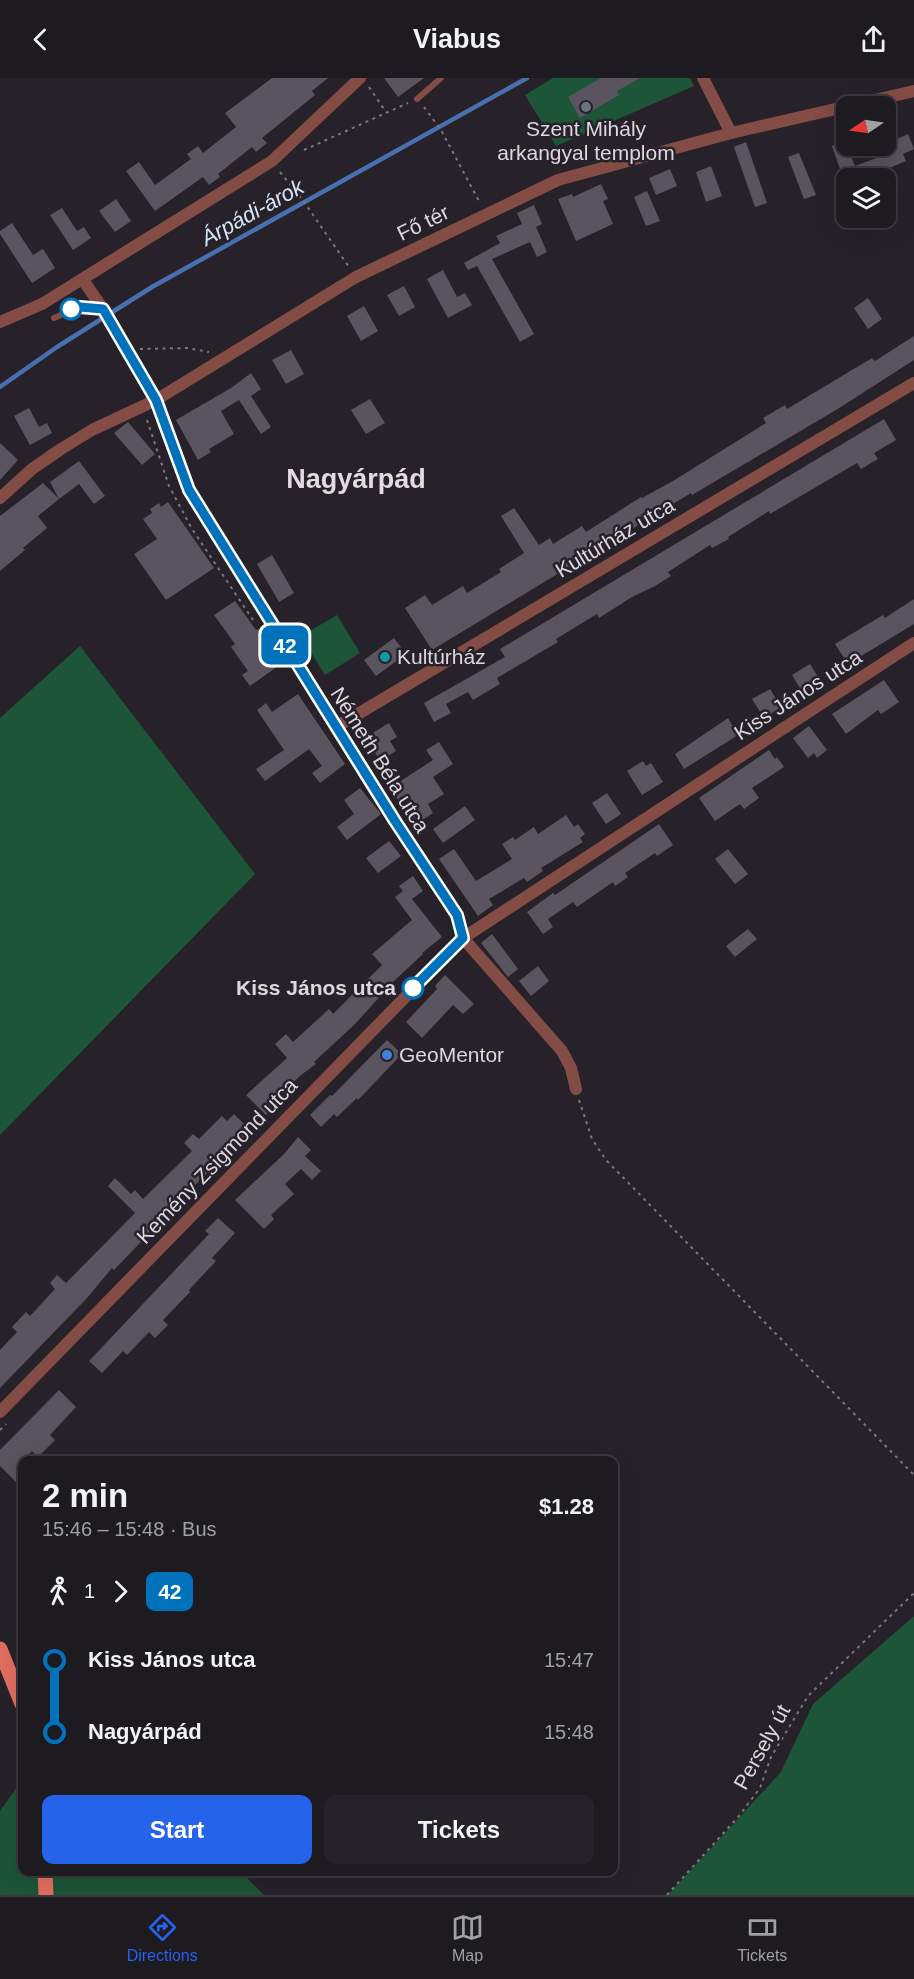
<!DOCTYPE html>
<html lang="en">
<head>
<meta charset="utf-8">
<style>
  body { margin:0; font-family:Helvetica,sans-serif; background:#252329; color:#f1f3f6; height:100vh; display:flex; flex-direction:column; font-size:22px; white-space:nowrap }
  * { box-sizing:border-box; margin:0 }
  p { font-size:20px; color:#a0a1a5 }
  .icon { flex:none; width:33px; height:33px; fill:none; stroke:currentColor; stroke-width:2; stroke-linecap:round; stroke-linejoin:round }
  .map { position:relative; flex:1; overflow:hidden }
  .details { position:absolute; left:18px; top:1378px; width:600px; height:420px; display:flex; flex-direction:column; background:#1d1a20; border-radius:12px; box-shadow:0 6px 24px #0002,0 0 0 2px #3b383e }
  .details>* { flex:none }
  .badge { padding:0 12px; border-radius:9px; font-size:21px; line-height:39px }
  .needle { width:39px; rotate:257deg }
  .fabs { position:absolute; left:836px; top:18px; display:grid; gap:12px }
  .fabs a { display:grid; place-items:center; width:60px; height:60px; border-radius:12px; background:#1d1a20; box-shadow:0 6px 24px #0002,0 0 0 2px #3b383e; font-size:30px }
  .map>.badge { position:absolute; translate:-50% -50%; box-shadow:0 0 0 3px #fff }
  .legs { display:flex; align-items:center; gap:9px; height:66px; padding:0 24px; font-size:20px }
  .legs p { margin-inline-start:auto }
  .head { display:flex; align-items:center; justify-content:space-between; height:102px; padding:0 24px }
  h1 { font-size:33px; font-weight:700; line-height:45px }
  .button { display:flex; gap:12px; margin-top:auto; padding:12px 24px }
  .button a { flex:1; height:69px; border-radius:12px; background:#2563eb; color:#fff; font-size:24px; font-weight:700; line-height:69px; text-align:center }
  .button a+a { background:#252329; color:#f1f3f6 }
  ul { padding:0 24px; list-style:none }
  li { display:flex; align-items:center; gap:21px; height:72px; font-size:22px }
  li i { display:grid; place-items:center; width:9px; height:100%; margin:0 8px; background:currentColor }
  li i::after { content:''; width:15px; height:15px; margin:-8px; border:4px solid; border-radius:50%; background:#1d1a20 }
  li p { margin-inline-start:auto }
  li:first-child i { background:linear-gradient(#0000 50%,currentColor 0) }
  li:last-child i { background:linear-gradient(currentColor 50%,#0000 0) }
  header { display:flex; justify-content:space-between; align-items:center; height:78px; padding:0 24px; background:#1d1a20; font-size:27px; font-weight:700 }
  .tab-bar { display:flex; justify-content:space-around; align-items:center; height:84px; border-top:2px solid #3b383e; background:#1d1a20; font-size:16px; color:#a0a1a5 }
  .tab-bar a { display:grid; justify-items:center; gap:3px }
  .tab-bar .selected { color:#2563eb }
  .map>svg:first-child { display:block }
  .green { fill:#1c5538 }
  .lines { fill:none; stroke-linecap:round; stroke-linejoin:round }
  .stream { stroke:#4870b0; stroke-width:4.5 }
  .building { fill:#59545d }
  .path { stroke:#7c777e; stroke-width:2; stroke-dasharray:3 4.5; stroke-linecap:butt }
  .lane { stroke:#834c44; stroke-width:6 }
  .street { stroke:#834c44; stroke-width:12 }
  .primary { stroke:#e16f61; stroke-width:15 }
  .line-1-casing { stroke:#fff; stroke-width:14 }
  .line-1 { stroke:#0072bc; stroke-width:9 }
  .worship-dot { fill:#6b7280; stroke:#27222a; stroke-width:2 }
  .stop-1-dot { fill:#fff; stroke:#0072bc; stroke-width:3 }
  .culture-dot { fill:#0f9aa8; stroke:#27222a; stroke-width:2 }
  .shop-dot { fill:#3f7fe0; stroke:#27222a; stroke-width:2 }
  .labels { text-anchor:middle; stroke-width:5; stroke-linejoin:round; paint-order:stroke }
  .poi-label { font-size:21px; fill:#dcd8de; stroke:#27222a; text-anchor:start }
  .street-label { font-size:21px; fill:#dcd8de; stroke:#27222a }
  .stop-label { font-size:21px; font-weight:bold; fill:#dcd8de; stroke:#27222a; text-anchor:end }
  .water-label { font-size:22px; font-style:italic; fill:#d8e4f6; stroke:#27222a }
  .district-label { font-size:27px; font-weight:bold; fill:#e2dbe6; stroke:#27222a }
</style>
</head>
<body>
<header><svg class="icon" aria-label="back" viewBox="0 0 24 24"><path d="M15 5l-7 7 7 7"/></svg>Viabus<svg class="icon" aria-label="share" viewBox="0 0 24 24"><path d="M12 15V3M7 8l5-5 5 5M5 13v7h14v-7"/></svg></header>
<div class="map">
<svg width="914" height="1817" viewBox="0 0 914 1817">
  <rect width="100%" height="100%" fill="#27222a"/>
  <g class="green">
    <path d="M 553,0 L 690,0 L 694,8 L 556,68 L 525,17 Z"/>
    <path d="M 337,537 L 360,575 L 325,597 L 301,558 Z"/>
    <path d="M 80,568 L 255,796 L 0,1057 L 0,640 Z"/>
    <path d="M 914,1538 L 914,1817 L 668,1817 L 781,1694 L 813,1626 Z"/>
    <path d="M 22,1702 L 22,1794 L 241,1794 L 264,1817 L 0,1817 L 0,1733 Z"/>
  </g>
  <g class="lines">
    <path class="stream" d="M 0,309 L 57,269 L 152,209 L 527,0"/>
  </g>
  <g class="building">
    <path d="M 272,0 L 328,0 L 312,13 L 315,17 L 262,60 L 267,65 L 256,74 L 252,69 L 218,96 L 220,99 L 209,107 L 203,99 L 155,133 L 126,93 L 139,84 L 155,107 L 191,81 L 187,76 L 198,68 L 203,75 L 236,49 L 225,35 Z"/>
    <path d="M 384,0 L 424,0 L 398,19 Z"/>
    <path d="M 601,0 L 640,0 L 617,13 L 619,17 L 580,40 L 568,19 Z"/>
    <path d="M 885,33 L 897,61 L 908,56 L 914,71 L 903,76 L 906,83 L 878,95 L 880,100 L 843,100 L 832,68 L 845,63 L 855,88 L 887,76 L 885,72 Z"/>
    <path d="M 746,64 L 767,125 L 755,129 L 734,69 Z"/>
    <path d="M 799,75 L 816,117 L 804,121 L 788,79 Z"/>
    <path d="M 711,88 L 722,118 L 706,124 L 696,94 Z"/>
    <path d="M 670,91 L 677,108 L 656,117 L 649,100 Z"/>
    <path d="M 601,106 L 608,121 L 603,123 L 613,146 L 576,163 L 558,121 L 572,116 L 573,119 Z"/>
    <path d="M 647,113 L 660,143 L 646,148 L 634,119 Z"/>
    <path d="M 116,121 L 131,143 L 115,154 L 99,133 Z"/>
    <path d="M 534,127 L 542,146 L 536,149 L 547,174 L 537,179 L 530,164 L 492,181 L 534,256 L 520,264 L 477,188 L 468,192 L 464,185 L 500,165 L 496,158 L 522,146 L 517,135 Z"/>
    <path d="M 62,130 L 77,153 L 84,149 L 91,160 L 73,172 L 50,137 Z"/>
    <path d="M 12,145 L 33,177 L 43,171 L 55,190 L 32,205 L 0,156 L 0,153 Z"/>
    <path d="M 443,192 L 457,219 L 465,215 L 472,227 L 448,240 L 427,201 Z"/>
    <path d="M 404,208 L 415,229 L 399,238 L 387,217 Z"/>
    <path d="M 868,220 L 882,241 L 868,251 L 854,230 Z"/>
    <path d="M 364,228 L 378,253 L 361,263 L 347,238 Z"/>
    <path d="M 914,258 L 914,282 L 836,332 L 692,417 L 691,415 L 432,572 L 405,530 L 425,517 L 432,527 L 463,508 L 467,515 L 501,494 L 499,491 L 524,475 L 501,438 L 514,430 L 539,467 L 550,460 L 553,466 L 582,448 L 586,454 L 641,419 L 642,420 L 673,403 L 766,345 L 763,340 L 785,327 L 787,331 L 872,280 L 875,283 Z"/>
    <path d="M 291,272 L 304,296 L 286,306 L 272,282 Z"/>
    <path d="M 251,295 L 261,311 L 251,318 L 271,349 L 261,356 L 239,322 L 221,333 L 234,356 L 209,371 L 211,374 L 198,382 L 176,342 L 231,310 Z"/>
    <path d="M 370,321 L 385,345 L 366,356 L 351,332 Z"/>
    <path d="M 29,330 L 39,349 L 47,345 L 52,355 L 30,367 L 14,338 Z"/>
    <path d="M 884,341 L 896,362 L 874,375 L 878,381 L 861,391 L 857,385 L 770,436 L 769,433 L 728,459 L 729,461 L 712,470 L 710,467 L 668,494 L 671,498 L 655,508 L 632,519 L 599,540 L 597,536 L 556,561 L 558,564 L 497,600 L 500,606 L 473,622 L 468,614 L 446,626 L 451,635 L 434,644 L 424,625 L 505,579 L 500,571 Z"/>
    <path d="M 128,344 L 155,376 L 142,387 L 114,355 Z"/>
    <path d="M 0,365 L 18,382 L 0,402 Z"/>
    <path d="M 79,383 L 105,418 L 94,426 L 79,406 L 59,421 L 50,404 Z"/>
    <path d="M 43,405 L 59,421 L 38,438 L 47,450 L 23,470 L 25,472 L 0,493 L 0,438 Z"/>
    <path d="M 168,424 L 214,490 L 166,522 L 134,476 L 157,461 L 143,441 L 152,435 L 150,431 L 159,425 L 161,429 Z"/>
    <path d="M 272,477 L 294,515 L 279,524 L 257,486 Z"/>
    <path d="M 914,521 L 914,546 L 848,586 L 835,566 L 883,537 L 885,540 Z"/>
    <path d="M 235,523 L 256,552 L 258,551 L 266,562 L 262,565 L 278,588 L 250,608 L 242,597 L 248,593 L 231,569 L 235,566 L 214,537 Z"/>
    <path d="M 394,560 L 406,576 L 376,598 L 364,582 Z"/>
    <path d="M 810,586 L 821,604 L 803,615 L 792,597 Z"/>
    <path d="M 884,602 L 899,624 L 881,636 L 878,632 L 846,656 L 832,636 Z"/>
    <path d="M 770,611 L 781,629 L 764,640 L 752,621 Z"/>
    <path d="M 298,616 L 345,686 L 320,705 L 312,695 L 322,688 L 309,671 L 265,703 L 256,691 L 284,672 L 257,632 L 266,625 L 272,634 Z"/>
    <path d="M 728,640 L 738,657 L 684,691 L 675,676 Z"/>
    <path d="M 389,645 L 397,659 L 390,663 L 396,673 L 380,683 L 366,659 Z"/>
    <path d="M 809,648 L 827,672 L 817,680 L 814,675 L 808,680 L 793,660 Z"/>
    <path d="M 439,664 L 453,686 L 433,699 L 444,716 L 428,726 L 433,735 L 415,747 L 390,710 L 433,682 L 426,672 Z"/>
    <path d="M 769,672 L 775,681 L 777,679 L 784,689 L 752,710 L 759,720 L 744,731 L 740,726 L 715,743 L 699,720 Z"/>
    <path d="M 643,683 L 646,688 L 651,685 L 663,704 L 642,717 L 627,693 Z"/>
    <path d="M 360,710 L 381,736 L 347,762 L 337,749 L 354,736 L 344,722 Z"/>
    <path d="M 607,715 L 621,736 L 606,746 L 592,725 Z"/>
    <path d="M 465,728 L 475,742 L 443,765 L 433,751 Z"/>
    <path d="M 566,737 L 574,749 L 578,746 L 585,756 L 580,760 L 583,764 L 541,790 L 543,793 L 527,804 L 524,800 L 489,821 L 493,827 L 478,838 L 439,781 L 454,771 L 476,803 L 512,781 L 502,766 L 513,759 L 515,762 L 534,749 L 538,756 Z"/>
    <path d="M 659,746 L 673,767 L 657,778 L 655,775 L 625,795 L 628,799 L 615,808 L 613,804 L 577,829 L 573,824 L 548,841 L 553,849 L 543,856 L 527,834 L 553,815 L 555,817 Z"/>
    <path d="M 389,763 L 401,778 L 378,795 L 366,780 Z"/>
    <path d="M 728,771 L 748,796 L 735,806 L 715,781 Z"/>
    <path d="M 413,798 L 423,813 L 412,821 L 442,859 L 422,875 L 423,876 L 395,902 L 355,946 L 314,984 L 316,986 L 301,997 L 276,1021 L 278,1024 L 266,1037 L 246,1017 L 287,980 L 275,966 L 286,956 L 293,964 L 329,931 L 333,936 L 382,887 L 372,876 L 412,842 L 395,819 L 403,813 L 399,808 Z"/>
    <path d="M 748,851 L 757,861 L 735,879 L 726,868 Z"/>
    <path d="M 492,856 L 518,891 L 508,899 L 481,865 Z"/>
    <path d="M 538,888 L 549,903 L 531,918 L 519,903 Z"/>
    <path d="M 445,897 L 474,926 L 463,936 L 453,927 L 422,960 L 406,944 L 437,911 L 435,908 Z"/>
    <path d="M 387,962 L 402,976 L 358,1022 L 357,1020 L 337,1039 L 334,1036 L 321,1049 L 310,1037 L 330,1017 L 332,1018 Z"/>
    <path d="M 234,1036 L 251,1053 L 202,1100 L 114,1192 L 112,1190 L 87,1220 L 0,1310 L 0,1272 L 17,1254 L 12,1249 L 26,1234 L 30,1238 L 55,1211 L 50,1205 L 57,1197 L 66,1205 L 135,1135 L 108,1108 L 115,1100 L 131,1116 L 135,1112 L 143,1121 L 192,1073 L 184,1065 L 193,1056 L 199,1061 L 222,1038 L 227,1043 Z"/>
    <path d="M 298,1059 L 311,1072 L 305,1078 L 321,1093 L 312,1102 L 301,1091 L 285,1106 L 294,1116 L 271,1137 L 274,1141 L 264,1151 L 235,1122 L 284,1076 Z"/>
    <path d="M 218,1140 L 235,1155 L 212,1180 L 216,1183 L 189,1212 L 190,1214 L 163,1242 L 168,1247 L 155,1260 L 149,1254 L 127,1277 L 123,1273 L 102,1295 L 89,1283 L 209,1156 L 205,1153 Z"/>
    <path d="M 59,1312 L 76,1329 L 50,1357 L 55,1362 L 38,1379 L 32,1373 L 18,1388 L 22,1393 L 22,1410 L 0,1388 L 0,1372 Z"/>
  </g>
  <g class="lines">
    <g class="path">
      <path d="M 369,9 L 386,34"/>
      <path d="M 424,29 L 441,52 L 480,125"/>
      <path d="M 304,72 L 408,25"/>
      <path d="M 280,94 L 302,121 L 349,189"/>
      <path d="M 140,271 L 187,270 L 209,274"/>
      <path d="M 147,342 L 169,408 L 192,451 L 253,542"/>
      <path d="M 579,1022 L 592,1061 L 606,1082 L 914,1397"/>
      <path d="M 0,1352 L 6,1346"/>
      <path d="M 667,1817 L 739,1738 L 760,1710 L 771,1679 L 808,1618 L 914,1515"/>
    </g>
    <g class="lane">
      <path d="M 417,21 L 441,0"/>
      <path d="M 54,240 L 80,229 L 102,231"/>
    </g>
    <g class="street">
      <path d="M 703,0 L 731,55"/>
      <path d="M 83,202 L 103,231 L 156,322 L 189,412 L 395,743 L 457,837 L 463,860 L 562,973 L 571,990 L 576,1011"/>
      <path d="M 0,244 L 42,226 L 272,83 L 360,0"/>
      <path d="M 0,420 L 32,391 L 61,371 L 92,352 L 156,322 L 356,199 L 558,102 L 731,55 L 914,13"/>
      <path d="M 336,649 L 914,305"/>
      <path d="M 0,1334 L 463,860 L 914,565"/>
    </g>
    <g class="primary">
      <path d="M 0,1571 L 22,1626"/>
      <path d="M 45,1794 L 46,1817"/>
    </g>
  </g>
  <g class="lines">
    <g class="line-1-casing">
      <path id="line-1" d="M 71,231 L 80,229 L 103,231 L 156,322 L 189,412 L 395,743 L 457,837 L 463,860 L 413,910"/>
    </g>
    <use href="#line-1" class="line-1"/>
  </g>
  <circle class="worship-dot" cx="586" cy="29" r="6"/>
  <g class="stop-1-dot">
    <circle cx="71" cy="231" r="10"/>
    <circle cx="413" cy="910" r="10"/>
  </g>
  <circle class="culture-dot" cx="385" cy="579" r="6"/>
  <circle class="shop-dot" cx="387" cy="977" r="6"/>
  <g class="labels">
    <g class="poi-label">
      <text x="586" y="58" text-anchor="middle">Szent Mihály<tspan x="586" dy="24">arkangyal templom</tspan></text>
      <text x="397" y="586">Kultúrház</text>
      <text x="399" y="984">GeoMentor</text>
    </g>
    <g class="street-label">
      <text transform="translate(423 145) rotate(-26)" y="7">Fő tér</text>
      <text transform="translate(615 460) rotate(-31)" y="7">Kultúrház utca</text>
      <text transform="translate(798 617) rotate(-33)" y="7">Kiss János utca</text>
      <text transform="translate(380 682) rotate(58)" y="7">Németh Béla utca</text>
      <text transform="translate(217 1083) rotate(-46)" y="7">Kemény Zsigmond utca</text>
      <text transform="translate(762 1669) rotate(-61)" y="7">Persely út</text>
    </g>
    <g class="stop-label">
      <text x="396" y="917">Kiss János utca</text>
    </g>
    <g class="water-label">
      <text transform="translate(252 134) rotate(-29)" y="8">Árpádi-árok</text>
    </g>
    <g class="district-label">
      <text x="356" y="410">Nagyárpád</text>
    </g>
  </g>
</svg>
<div class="fabs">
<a><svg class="needle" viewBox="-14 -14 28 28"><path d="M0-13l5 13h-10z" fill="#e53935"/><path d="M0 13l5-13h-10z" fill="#a0a1a5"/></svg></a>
<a><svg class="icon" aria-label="layers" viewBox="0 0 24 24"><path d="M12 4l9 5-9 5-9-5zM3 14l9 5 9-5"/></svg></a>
</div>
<b class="badge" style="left:285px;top:567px;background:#0072bc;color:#fff">42</b>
<section class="details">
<div class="head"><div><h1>2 min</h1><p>15:46 – 15:48 · Bus</p></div><b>$1.28</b></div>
<div class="legs"><svg class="icon" aria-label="walk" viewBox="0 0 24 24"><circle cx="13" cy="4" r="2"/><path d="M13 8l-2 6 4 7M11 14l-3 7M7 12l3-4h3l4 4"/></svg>1<svg class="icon" aria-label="forward" viewBox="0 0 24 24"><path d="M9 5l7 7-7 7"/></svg><b class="badge" style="background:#0072bc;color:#fff">42</b></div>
<ul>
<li><i style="color:#0072bc"></i><b>Kiss János utca</b><p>15:47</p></li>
<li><i style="color:#0072bc"></i><b>Nagyárpád</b><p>15:48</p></li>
</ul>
<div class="button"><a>Start</a><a>Tickets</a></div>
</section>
</div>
<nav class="tab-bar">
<a class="selected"><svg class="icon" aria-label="directions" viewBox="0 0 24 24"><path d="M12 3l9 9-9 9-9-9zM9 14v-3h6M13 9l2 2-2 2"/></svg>Directions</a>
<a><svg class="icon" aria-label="map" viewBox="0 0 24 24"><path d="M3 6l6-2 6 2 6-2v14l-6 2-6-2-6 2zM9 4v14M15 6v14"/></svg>Map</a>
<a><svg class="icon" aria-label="tickets" viewBox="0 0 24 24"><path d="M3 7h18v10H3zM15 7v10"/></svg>Tickets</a>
</nav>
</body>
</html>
